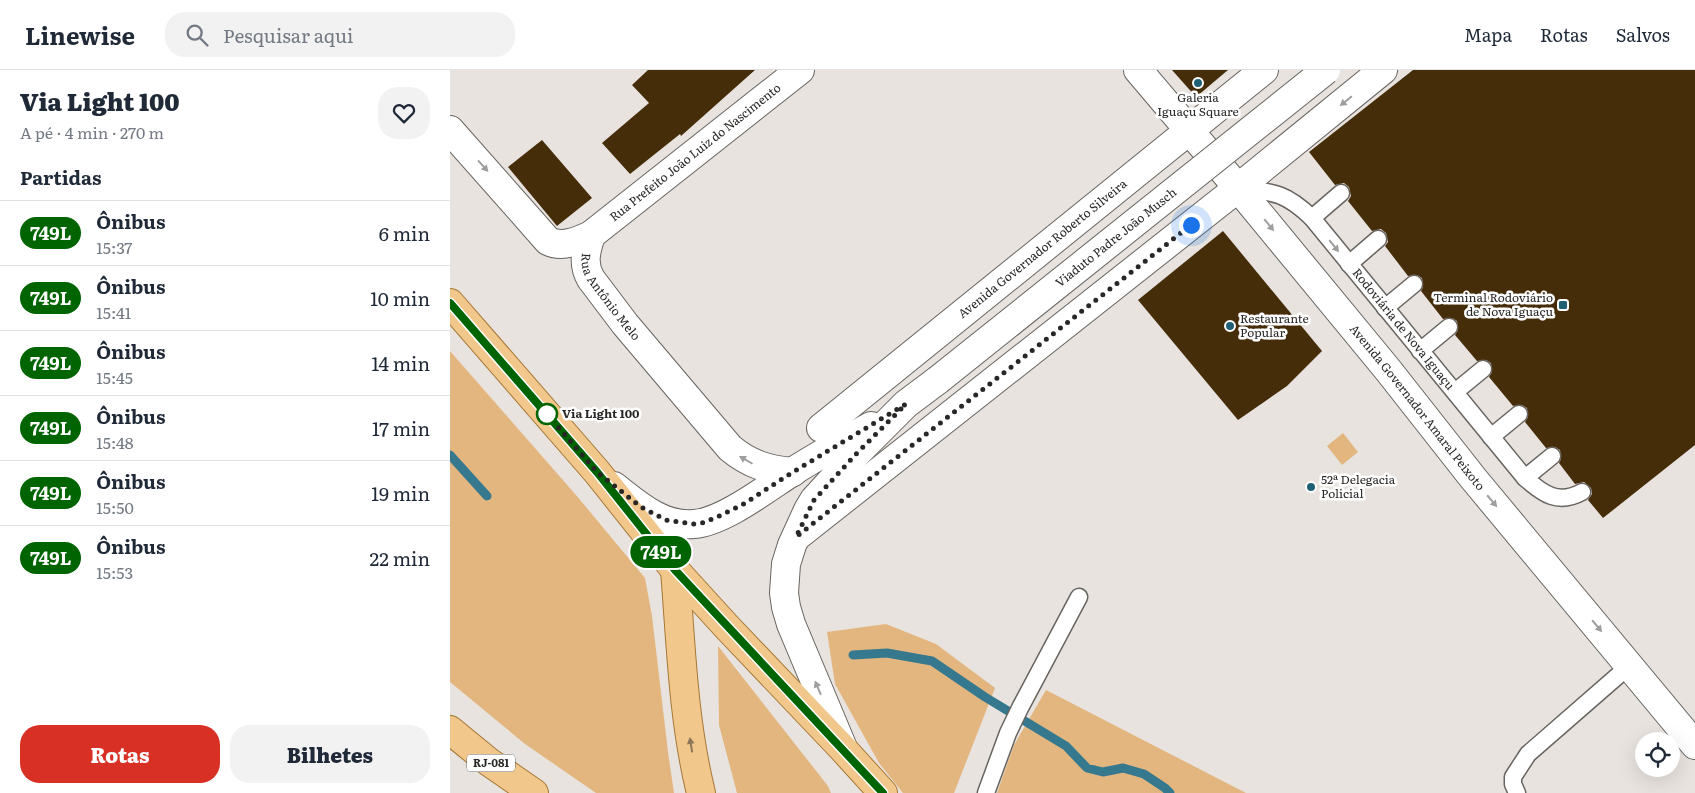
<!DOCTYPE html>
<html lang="pt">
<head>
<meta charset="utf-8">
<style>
  body { margin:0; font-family:Literata,serif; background:#f2f2f3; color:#1f2937; height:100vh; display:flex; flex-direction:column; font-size:19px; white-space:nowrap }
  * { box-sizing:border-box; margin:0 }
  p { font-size:16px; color:#747a83 }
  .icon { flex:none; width:28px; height:28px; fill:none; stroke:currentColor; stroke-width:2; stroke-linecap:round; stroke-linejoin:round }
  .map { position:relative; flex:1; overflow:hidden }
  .drawer { display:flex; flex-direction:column; background:#fff; width:450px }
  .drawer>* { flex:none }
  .badge { padding:0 10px; border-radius:16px; font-size:18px; line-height:32px }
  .buttons { position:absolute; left:1185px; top:662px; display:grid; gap:10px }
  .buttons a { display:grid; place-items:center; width:45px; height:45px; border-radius:50%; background:#fff; box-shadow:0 5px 20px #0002; font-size:25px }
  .you { position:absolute; width:25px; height:25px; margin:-12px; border:4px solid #fff; border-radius:50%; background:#1a73e8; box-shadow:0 0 0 8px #1a73e833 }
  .map>.badge { position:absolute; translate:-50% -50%; box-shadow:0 0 0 2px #fff }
  h2 { padding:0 20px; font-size:19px; line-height:45px }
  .round { display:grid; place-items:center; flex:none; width:52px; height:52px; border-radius:20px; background:#f2f2f3 }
  .head { display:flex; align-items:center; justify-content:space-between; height:85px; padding:0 20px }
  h1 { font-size:24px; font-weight:800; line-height:38px }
  .button { display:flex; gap:10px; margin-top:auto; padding:10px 20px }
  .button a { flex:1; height:58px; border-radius:20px; background:#d93025; color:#fff; font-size:20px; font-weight:800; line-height:58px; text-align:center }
  .button a+a { background:#f2f2f3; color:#1f2937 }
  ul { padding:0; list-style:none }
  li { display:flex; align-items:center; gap:15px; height:65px; padding:0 20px; border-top:1px solid #e0e1e3 }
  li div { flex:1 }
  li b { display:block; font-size:19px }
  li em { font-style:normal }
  li .badge { min-width:55px; font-weight:700; text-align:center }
  header { display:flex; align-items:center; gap:30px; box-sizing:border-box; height:70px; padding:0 25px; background:#fff; border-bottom:1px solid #e0e1e3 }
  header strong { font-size:24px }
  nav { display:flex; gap:28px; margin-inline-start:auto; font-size:18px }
  .search { width:350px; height:45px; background:#f2f2f3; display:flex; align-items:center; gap:12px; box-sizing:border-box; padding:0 18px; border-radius:20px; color:#747a83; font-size:19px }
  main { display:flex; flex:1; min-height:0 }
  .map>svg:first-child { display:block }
  .green { fill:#e3b67f }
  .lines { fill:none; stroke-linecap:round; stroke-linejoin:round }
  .stream { stroke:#36798f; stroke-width:9 }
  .building { fill:#462d0a }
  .service-casing { stroke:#68645f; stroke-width:19 }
  .minor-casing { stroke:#68645f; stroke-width:30 }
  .tertiary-casing { stroke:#68645f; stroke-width:30 }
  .secondary-casing { stroke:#68645f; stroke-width:30 }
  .primary-casing { stroke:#a57735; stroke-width:30 }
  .service { stroke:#fff; stroke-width:16 }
  .minor { stroke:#fff; stroke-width:28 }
  .tertiary { stroke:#fff; stroke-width:28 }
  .secondary { stroke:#fff; stroke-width:28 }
  .primary { stroke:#f2c78b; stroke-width:28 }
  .secondary-bridge-casing { stroke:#68645f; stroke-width:30; stroke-linecap:butt }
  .secondary-bridge { stroke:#fff; stroke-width:28 }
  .oneway { fill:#9e9e9d }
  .oneway2 { fill:#8d7758 }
  .line-casing { stroke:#fff; stroke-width:11 }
  .line { stroke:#006400; stroke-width:8 }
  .walk { stroke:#282725; stroke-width:5; stroke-dasharray:0 9 }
  .poi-dot { fill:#206075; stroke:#fff; stroke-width:2 }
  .stop-dot { fill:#fff; stroke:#006400; stroke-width:2.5 }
  .labels { text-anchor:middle; stroke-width:5; stroke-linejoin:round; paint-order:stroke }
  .shield { fill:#fff; stroke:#686866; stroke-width:1 }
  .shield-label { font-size:11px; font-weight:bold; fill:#282725 }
  .poi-label { font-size:12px; fill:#282725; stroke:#fff; text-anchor:start }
  .street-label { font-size:12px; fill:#282725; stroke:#fff }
  .stop-label { font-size:12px; font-weight:bold; fill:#282725; stroke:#fff; text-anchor:start }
</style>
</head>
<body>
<header>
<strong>Linewise</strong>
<div class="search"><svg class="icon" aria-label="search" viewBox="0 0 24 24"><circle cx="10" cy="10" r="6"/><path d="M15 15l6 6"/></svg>Pesquisar aqui</div>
<nav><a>Mapa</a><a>Rotas</a><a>Salvos</a></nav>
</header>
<main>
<section class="drawer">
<div class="head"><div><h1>Via Light 100</h1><p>A pé · 4 min · 270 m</p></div><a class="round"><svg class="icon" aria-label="heart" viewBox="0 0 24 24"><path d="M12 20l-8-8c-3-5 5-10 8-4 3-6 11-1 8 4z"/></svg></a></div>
<h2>Partidas</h2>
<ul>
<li><span class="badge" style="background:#006400;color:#fff">749L</span><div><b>Ônibus</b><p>15:37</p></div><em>6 min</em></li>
<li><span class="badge" style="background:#006400;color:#fff">749L</span><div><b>Ônibus</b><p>15:41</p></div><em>10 min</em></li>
<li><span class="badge" style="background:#006400;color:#fff">749L</span><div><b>Ônibus</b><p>15:45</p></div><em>14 min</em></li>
<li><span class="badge" style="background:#006400;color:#fff">749L</span><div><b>Ônibus</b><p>15:48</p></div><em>17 min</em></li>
<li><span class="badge" style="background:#006400;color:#fff">749L</span><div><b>Ônibus</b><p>15:50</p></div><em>19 min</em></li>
<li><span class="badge" style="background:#006400;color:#fff">749L</span><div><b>Ônibus</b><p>15:53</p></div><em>22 min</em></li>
</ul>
<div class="button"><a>Rotas</a><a>Bilhetes</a></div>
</section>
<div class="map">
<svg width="1245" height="723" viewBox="0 0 1245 723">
  <rect width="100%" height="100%" fill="#e8e3de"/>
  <g class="green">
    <path d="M 0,281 L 126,425 L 195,508 L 202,546 L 218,682 L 224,723 L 146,723 L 75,674 L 0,612 Z"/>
    <path d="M 893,363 L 908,382 L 892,395 L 877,376 Z"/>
    <path d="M 436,554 L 486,574 L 545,618 L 504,723 L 453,723 L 429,693 L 385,614 L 377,562 Z"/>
    <path d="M 268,576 L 378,716 L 381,723 L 287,723 L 269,655 Z"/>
    <path d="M 596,620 L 796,723 L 547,723 L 564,675 Z"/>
  </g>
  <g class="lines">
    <g class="stream">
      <path d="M 0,385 L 37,426"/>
      <path d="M 403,585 L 437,583 L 482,591 L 535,627 L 616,676 L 637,698 L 653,702 L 673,698 L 694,704 L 715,718 L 720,723"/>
    </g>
  </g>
  <g class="building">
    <path d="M 198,0 L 305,0 L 231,66 L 230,64 L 180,104 L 152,73 L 199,33 L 182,15 Z"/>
    <path d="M 722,0 L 778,0 L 746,27 Z"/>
    <path d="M 963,0 L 1245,0 L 1245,375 L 1153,448 L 1138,430 L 1142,424 L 1141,418 L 1134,412 L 1125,414 L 1109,393 L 1111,389 L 1110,380 L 1105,377 L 1096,378 L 1075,352 L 1078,347 L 1077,338 L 1072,335 L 1063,336 L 1039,307 L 1042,302 L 1041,293 L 1036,290 L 1027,291 L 1005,265 L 1008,260 L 1007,251 L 1002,248 L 993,249 L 971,221 L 973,217 L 972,208 L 967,205 L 958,206 L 935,176 L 938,172 L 936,163 L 931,159 L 922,161 L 898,131 L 901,126 L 899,117 L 894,113 L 885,115 L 859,82 Z"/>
    <path d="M 92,70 L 142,128 L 107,156 L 58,97 Z"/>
    <path d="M 773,161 L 872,281 L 837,316 L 788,350 L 688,230 Z"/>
  </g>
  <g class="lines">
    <g class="service-casing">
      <g id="service">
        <path id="s1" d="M 788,118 C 823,122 835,122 862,148 L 1075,408 C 1093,424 1108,435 1132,422"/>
        <path d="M 862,148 L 891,123"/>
        <path d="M 899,194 L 928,169"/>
        <path d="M 935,238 L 964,214"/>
        <path d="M 970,281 L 999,257"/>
        <path d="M 1005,322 L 1033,299"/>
        <path d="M 1041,367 L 1069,344"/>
        <path d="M 1075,408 L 1102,386"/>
        <path d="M 536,723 L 558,663 L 570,638 L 629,527"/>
        <path d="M 1067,723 L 1063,714 L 1063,707 L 1078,684 L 1179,596"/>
      </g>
    </g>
    <g class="minor-casing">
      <g id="minor">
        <path id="s2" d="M 0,60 L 98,171 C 112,178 128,171 141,165 L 350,0"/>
        <path id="s3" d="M 141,165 C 136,181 132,194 141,209 L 175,254 L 280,378 C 299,394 318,400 343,402"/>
        <path id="s4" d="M 371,358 L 814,0"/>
        <path d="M 346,467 L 788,118 L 933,0"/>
      </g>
    </g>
    <g class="tertiary-casing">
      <g id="tertiary">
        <path id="s5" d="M 688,0 L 788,118 L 938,300 L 1023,408 L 1245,675"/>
      </g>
    </g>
    <g class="secondary-casing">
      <g id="secondary">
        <path d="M 164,416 C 187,434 212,457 244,454 C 273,452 317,418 342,402 C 367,386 394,371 421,356"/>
        <path d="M 393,678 L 341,554 L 336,537 L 334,523 L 336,494 L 342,475 L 358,440 L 364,430 L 407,383 L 456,334 L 488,310"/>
      </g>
    </g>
    <g class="primary-casing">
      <g id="primary">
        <path d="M 0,233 L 147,402 L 225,500 L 276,556 L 393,679 L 433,723"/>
        <path d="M 225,500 C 231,575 233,650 251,723"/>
        <path d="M 0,660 L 39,692 L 84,723"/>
      </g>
    </g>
    <use href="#service" class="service"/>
    <use href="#minor" class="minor"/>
    <use href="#tertiary" class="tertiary"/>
    <use href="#secondary" class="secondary"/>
    <use href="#primary" class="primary"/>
    <g class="secondary-bridge-casing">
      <g id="secondary-bridge">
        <path id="s6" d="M 488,310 L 876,0"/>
      </g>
    </g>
    <use href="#secondary-bridge" class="secondary-bridge"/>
  </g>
  <defs><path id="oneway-solid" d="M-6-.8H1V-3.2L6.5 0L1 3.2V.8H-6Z" transform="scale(1.25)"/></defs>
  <g class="oneway">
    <use href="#oneway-solid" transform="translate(896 31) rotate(141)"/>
    <use href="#oneway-solid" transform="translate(33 96) rotate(48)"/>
    <use href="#oneway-solid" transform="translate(819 155) rotate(51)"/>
    <use href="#oneway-solid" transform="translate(884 176) rotate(51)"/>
    <use href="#oneway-solid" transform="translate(296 390) rotate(-150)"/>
    <use href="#oneway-solid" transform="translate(1042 431) rotate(50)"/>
    <use href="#oneway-solid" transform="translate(1147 556) rotate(50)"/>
    <use href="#oneway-solid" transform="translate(368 618) rotate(-113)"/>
  </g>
  <use class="oneway2" href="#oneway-solid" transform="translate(241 675) rotate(-99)"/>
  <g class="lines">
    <g class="line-casing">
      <path id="line" d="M 0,233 L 147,402 L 225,500 L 433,723"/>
    </g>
    <use href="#line" class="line"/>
    <path class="walk" d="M 97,344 L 147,402 L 191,437 L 216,450 L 243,454 L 252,453 L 267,447 L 292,435 L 343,402 L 456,334 L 407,383 L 364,430 L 346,467 L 741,155"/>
  </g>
  <g class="poi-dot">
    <circle cx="748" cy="13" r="5"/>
    <rect x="1108" y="230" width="10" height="10" rx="2.5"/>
    <circle cx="780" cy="256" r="5"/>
    <circle cx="861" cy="417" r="5"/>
  </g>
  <circle class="stop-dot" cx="97" cy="344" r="10"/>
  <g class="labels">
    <rect class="shield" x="17" y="684.5" width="48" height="17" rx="4"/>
    <g class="shield-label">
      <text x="41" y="697">RJ-081</text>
    </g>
    <g class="poi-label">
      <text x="748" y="32" text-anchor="middle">Galeria<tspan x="748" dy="14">Iguaçu Square</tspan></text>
      <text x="1103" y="232" text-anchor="end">Terminal Rodoviário<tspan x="1103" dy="14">de Nova Iguaçu</tspan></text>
      <text x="790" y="253">Restaurante<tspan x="790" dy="14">Popular</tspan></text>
      <text x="871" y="414">52ª Delegacia<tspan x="871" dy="14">Policial</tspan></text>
    </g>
    <g class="street-label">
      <text dy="4" stroke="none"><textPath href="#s2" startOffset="326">Rua Prefeito João Luiz do Nascimento</textPath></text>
      <text dy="4" stroke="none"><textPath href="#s6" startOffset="228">Viaduto Padre João Musch</textPath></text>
      <text dy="4" stroke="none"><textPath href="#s4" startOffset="285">Avenida Governador Roberto Silveira</textPath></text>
      <text dy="4" stroke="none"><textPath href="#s3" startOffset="70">Rua Antônio Melo</textPath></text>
      <text dy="4" stroke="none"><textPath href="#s1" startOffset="226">Rodoviária de Nova Iguaçu</textPath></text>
      <text dy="4" stroke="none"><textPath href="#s5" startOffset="438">Avenida Governador Amaral Peixoto</textPath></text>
    </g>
    <g class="stop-label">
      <text x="112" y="348">Via Light 100</text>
    </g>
  </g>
</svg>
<div class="buttons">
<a><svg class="icon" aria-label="locate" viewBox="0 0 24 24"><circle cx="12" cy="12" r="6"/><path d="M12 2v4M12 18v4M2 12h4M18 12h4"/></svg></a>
</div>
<div class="you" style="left:741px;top:155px"></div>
<b class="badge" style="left:211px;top:482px;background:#006400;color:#fff">749L</b>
</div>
</main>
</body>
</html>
